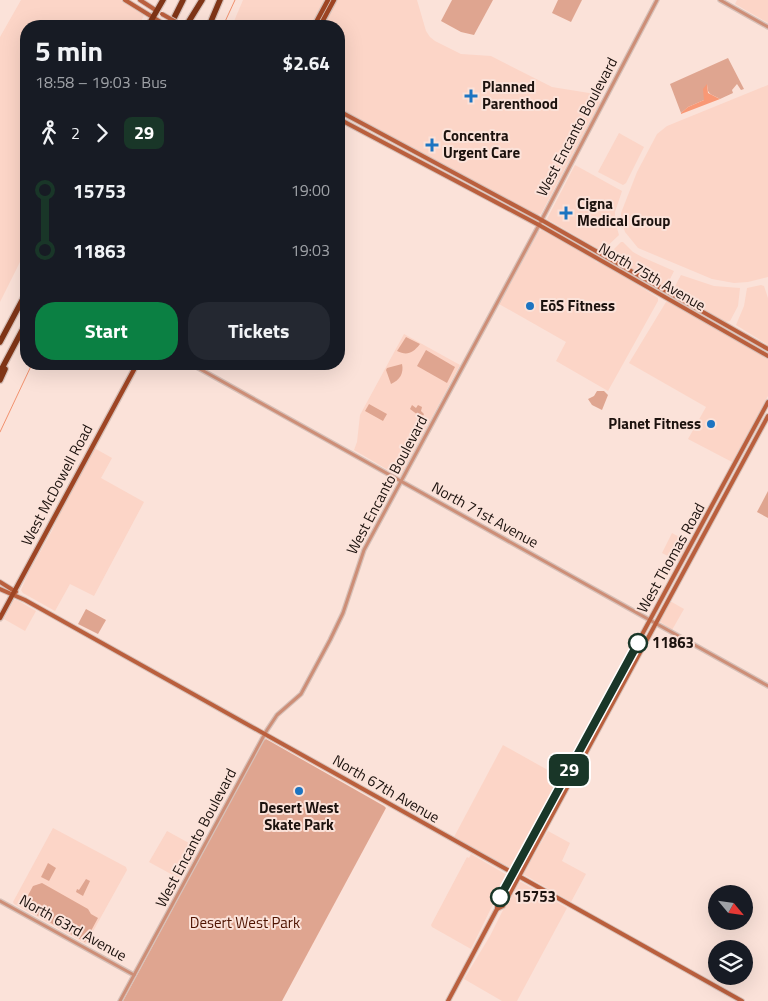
<!DOCTYPE html>
<html lang="en">
<head>
<meta charset="utf-8">
<style>
  body { margin:0; font-family:"Titillium Web",sans-serif; background:#242831; color:#f1f3f6; height:100vh; display:flex; flex-direction:column; font-size:19px; white-space:nowrap }
  * { box-sizing:border-box; margin:0 }
  p { font-size:16px; color:#9ea1a6 }
  .icon { flex:none; width:28px; height:28px; fill:none; stroke:currentColor; stroke-width:2; stroke-linecap:round; stroke-linejoin:round }
  .map { position:relative; flex:1; overflow:hidden }
  .details { position:absolute; left:20px; top:20px; width:325px; height:350px; display:flex; flex-direction:column; background:#171b24; border-radius:20px; box-shadow:0 5px 20px #0002 }
  .details>* { flex:none }
  .badge { padding:0 10px; border-radius:8px; font-size:18px; line-height:32px }
  .needle { width:32px; rotate:119deg }
  .tools { position:absolute; left:708px; top:885px; display:grid; gap:10px }
  .tools a { display:grid; place-items:center; width:45px; height:45px; border-radius:50%; background:#171b24; box-shadow:0 5px 20px #0002; font-size:25px }
  .map>.badge { position:absolute; translate:-50% -50%; box-shadow:0 0 0 2px #fff }
  .legs { display:flex; align-items:center; gap:8px; height:55px; padding:0 15px; font-size:16px }
  .legs p { margin-inline-start:auto }
  .headline { display:flex; align-items:center; justify-content:space-between; height:85px; padding:0 15px }
  h1 { font-size:28px; font-weight:700; line-height:38px }
  .primary-button { display:flex; gap:10px; margin-top:auto; padding:10px 15px }
  .primary-button a { flex:1; height:58px; border-radius:20px; background:#0b8043; color:#fff; font-size:20px; font-weight:700; line-height:58px; text-align:center }
  .primary-button a+a { background:#242831; color:#f1f3f6 }
  ul { padding:0 15px; list-style:none }
  li { display:flex; align-items:center; gap:18px; height:60px; font-size:19px }
  li i { display:grid; place-items:center; width:8px; height:100%; margin:0 6px; background:currentColor }
  li i::after { content:''; width:12px; height:12px; margin:-6px; border:4px solid; border-radius:50%; background:#171b24 }
  li p { margin-inline-start:auto }
  li:first-child i { background:linear-gradient(#0000 50%,currentColor 0) }
  li:last-child i { background:linear-gradient(currentColor 50%,#0000 0) }
  .map>svg:first-child { display:block }
  .built { fill:#fcd5c7 }
  .green { fill:#dfa590 }
  .forest { fill:#f99875 }
  .lines { fill:none; stroke-linecap:round; stroke-linejoin:round }
  .stream { stroke:#f1916e; stroke-width:1 }
  .tertiary-casing { stroke:#d7c1b9; stroke-width:5.5 }
  .secondary-casing { stroke:#d7c1b9; stroke-width:6 }
  .primary-casing { stroke:#d7c1b9; stroke-width:7 }
  .motorway-casing { stroke:#d7c1b9; stroke-width:8 }
  .tertiary { stroke:#cd8e77; stroke-width:3 }
  .secondary { stroke:#ba5f3d; stroke-width:4 }
  .primary { stroke:#9e4524; stroke-width:4.5 }
  .motorway { stroke:#7f3517; stroke-width:5.5 }
  .secondary-bridge-casing { stroke:#d7c1b9; stroke-width:6; stroke-linecap:butt }
  .secondary-bridge { stroke:#ba5f3d; stroke-width:4 }
  .line-1-casing { stroke:#fff; stroke-width:11 }
  .line-1 { stroke:#193628; stroke-width:8 }
  .poi-dot { fill:#1c74c1; stroke:#fbe2d9; stroke-width:2 }
  .stop-1-dot { fill:#fff; stroke:#193628; stroke-width:2.5 }
  .labels { text-anchor:middle; stroke-width:4; stroke-linejoin:round; paint-order:stroke }
  .poi-label { font-size:15px; font-weight:bold; fill:#1c120e; stroke:#fbe2d9; text-anchor:start }
  .street-label { font-size:15px; fill:#1c120e; stroke:#fbe2d9 }
  .stop-label { font-size:15px; font-weight:bold; fill:#1c120e; stroke:#fbe2d9; text-anchor:start }
  .park-label { font-size:15px; fill:#4e1300; stroke:#fbe2d9 }
</style>
</head>
<body>
<div class="map">
<svg width="768" height="1001" viewBox="0 0 768 1001">
  <rect width="100%" height="100%" fill="#fbe2d9"/>
  <g class="built">
    <path d="M 21,0 L 121,0 L 144,15 L 139,26 L 26,26 L 26,250 L 0,302 L 0,37 Z"/>
    <path d="M 243,0 L 325,0 L 311,26 L 232,26 Z"/>
    <path d="M 336,0 L 417,0 L 426,31 L 430,37 L 435,41 L 461,54 L 491,56 L 552,87 L 589,93 L 599,98 L 600,103 L 541,214 L 537,215 L 373,126 L 339,109 L 339,26 L 323,26 Z"/>
    <path d="M 737,0 L 768,0 L 768,23 L 735,4 Z"/>
    <path d="M 768,85 L 768,277 L 748,282 L 734,283 L 712,279 L 638,248 L 625,232 L 621,220 L 621,213 L 637,172 L 657,134 L 667,126 Z"/>
    <path d="M 619,133 L 644,147 L 626,183 L 623,185 L 598,172 Z"/>
    <path d="M 575,165 L 622,191 L 615,212 L 615,221 L 619,235 L 602,251 L 547,219 Z"/>
    <path d="M 542,230 L 593,258 L 596,262 L 603,264 L 633,282 L 658,298 L 658,301 L 608,391 L 556,361 L 566,342 L 499,304 L 539,231 Z"/>
    <path d="M 621,242 L 623,242 L 633,252 L 642,257 L 674,271 L 667,285 L 663,286 L 611,257 L 611,252 Z"/>
    <path d="M 681,275 L 714,286 L 740,288 L 738,306 L 730,321 L 725,322 L 674,291 L 674,288 Z"/>
    <path d="M 761,285 L 764,286 L 768,298 L 768,345 L 736,325 L 744,306 L 747,288 Z"/>
    <path d="M 666,302 L 669,302 L 768,358 L 768,396 L 732,462 L 688,439 L 706,407 L 629,363 Z"/>
    <path d="M 404,334 L 460,365 L 400,477 L 354,450 L 357,442 L 360,415 Z"/>
    <path d="M 96,449 L 112,458 L 101,478 L 144,502 L 94,596 L 70,584 L 55,611 L 23,593 L 21,590 L 28,574 L 53,529 L 61,510 L 94,450 Z"/>
    <path d="M 672,533 L 690,543 L 679,562 L 662,553 Z"/>
    <path d="M 14,600 L 17,600 L 36,611 L 25,631 L 4,619 Z"/>
    <path d="M 670,601 L 684,609 L 672,630 L 659,621 Z"/>
    <path d="M 503,745 L 562,778 L 514,867 L 511,868 L 454,837 Z"/>
    <path d="M 53,828 L 126,867 L 127,870 L 86,944 L 14,904 L 13,902 Z"/>
    <path d="M 167,831 L 198,848 L 189,869 L 186,868 L 180,879 L 149,862 Z"/>
    <path d="M 548,831 L 570,843 L 562,861 L 586,874 L 571,902 L 523,874 Z"/>
    <path d="M 471,854 L 507,875 L 508,878 L 499,892 L 471,949 L 432,927 L 431,925 L 467,857 L 469,858 Z"/>
    <path d="M 521,882 L 567,908 L 517,1001 L 502,1001 L 464,979 L 490,936 L 516,884 Z"/>
  </g>
  <g class="green">
    <path d="M 452,0 L 493,0 L 474,35 L 461,32 L 441,21 Z"/>
    <path d="M 558,0 L 582,0 L 571,22 L 552,13 Z"/>
    <path d="M 728,58 L 744,89 L 741,90 L 737,84 L 732,90 L 733,93 L 720,99 C 712,94 706,95 708,84 L 704,100 L 688,107 L 681,113 L 670,84 Z"/>
    <path d="M 406,337 L 420,344 C 413,353 407,356 397,351 Z"/>
    <path d="M 426,350 L 455,367 L 447,383 L 417,366 Z"/>
    <path d="M 402,364 C 404,373 400,380 391,384 L 386,370 L 387,368 Z"/>
    <path d="M 597,391 L 604,391 L 608,395 L 602,410 L 592,405 L 588,399 L 594,396 Z"/>
    <path d="M 369,404 L 387,414 L 383,421 L 365,411 Z"/>
    <path d="M 412,405 L 416,408 L 418,405 L 422,407 L 421,411 L 424,414 L 422,418 L 410,409 Z"/>
    <path d="M 768,491 L 768,518 L 757,512 Z"/>
    <path d="M 86,609 L 106,620 L 98,634 L 78,624 Z"/>
    <path d="M 266,739 L 384,806 L 386,808 L 282,1001 L 123,1001 L 263,741 Z"/>
    <path d="M 48,863 L 56,868 L 49,881 L 41,877 Z"/>
    <path d="M 86,879 L 90,881 L 83,896 L 76,892 L 77,889 L 79,890 Z"/>
    <path d="M 42,883 L 88,909 L 91,914 L 98,918 L 85,942 L 24,908 L 24,903 L 33,886 Z"/>
  </g>
  <path class="forest" d="M 707,84 L 708,93 L 720,99 L 681,114 L 681,113 L 688,107 L 704,100 L 703,89 Z"/>
  <g class="lines">
    <g class="stream">
      <path d="M 223,26 L 235,0"/>
      <path d="M 0,432 L 32,364"/>
    </g>
    <g class="tertiary-casing">
      <g id="tertiary">
        <path d="M 720,0 L 768,27"/>
        <path d="M 191,364 L 768,686"/>
        <path d="M 0,901 L 134,975"/>
        <path d="M 120,1001 L 267,730 L 277,715 L 301,694 L 330,640 L 343,613 L 364,550 L 539,225 L 657,0"/>
      </g>
    </g>
    <g class="secondary-casing">
      <g id="secondary">
        <path d="M 125,0 L 167,26"/>
        <path d="M 140,0 L 157,11"/>
        <path d="M 339,111 L 538,218 L 768,349"/>
        <path d="M 339,119 L 539,225 L 768,356"/>
        <path d="M 0,582 L 16,592"/>
        <path d="M 0,589 L 25,600 L 742,1001"/>
        <path d="M 497,909 L 503,906 L 768,416"/>
        <path d="M 448,1001 L 497,909 L 497,903 L 515,869 L 768,402"/>
      </g>
    </g>
    <g class="primary-casing">
      <g id="primary">
        <path d="M 314,26 L 328,0"/>
        <path d="M 320,26 L 334,0"/>
        <path d="M 0,618 L 137,364"/>
      </g>
    </g>
    <g class="motorway-casing">
      <g id="motorway">
        <path d="M 148,26 L 163,0"/>
        <path d="M 170,26 L 183,0"/>
        <path d="M 186,26 L 202,0"/>
        <path d="M 209,26 L 220,0"/>
        <path d="M 0,342 L 26,293"/>
        <path d="M 0,372 L 26,323"/>
        <path d="M 0,380 L 5,369"/>
      </g>
    </g>
    <use href="#tertiary" class="tertiary"/>
    <use href="#secondary" class="secondary"/>
    <use href="#primary" class="primary"/>
    <use href="#motorway" class="motorway"/>
    <g class="secondary-bridge-casing">
      <path id="secondary-bridge" d="M 162,14 L 183,26"/>
    </g>
    <use href="#secondary-bridge" class="secondary-bridge"/>
  </g>
  <g class="lines">
    <g class="line-1-casing">
      <path id="line-1" d="M 500,897 L 638,643"/>
    </g>
    <use href="#line-1" class="line-1"/>
  </g>
  <g class="poi-dot">
    <path d="M468.5 88.5h5v5h5v5h-5v5h-5v-5h-5v-5h5z"/>
    <path d="M429.5 137.5h5v5h5v5h-5v5h-5v-5h-5v-5h5z"/>
    <path d="M563.5 205.5h5v5h5v5h-5v5h-5v-5h-5v-5h5z"/>
    <circle cx="530" cy="306" r="5"/>
    <circle cx="711" cy="424" r="5"/>
    <circle cx="299" cy="791" r="5"/>
  </g>
  <g class="stop-1-dot">
    <circle cx="638" cy="643" r="9"/>
    <circle cx="500" cy="897" r="9"/>
  </g>
  <g class="labels">
    <g class="poi-label">
      <text x="482" y="92">Planned<tspan x="482" dy="17">Parenthood</tspan></text>
      <text x="443" y="141">Concentra<tspan x="443" dy="17">Urgent Care</tspan></text>
      <text x="577" y="209">Cigna<tspan x="577" dy="17">Medical Group</tspan></text>
      <text x="540" y="311">EōS Fitness</text>
      <text x="701" y="429" text-anchor="end">Planet Fitness</text>
      <text x="299" y="813" text-anchor="middle">Desert West<tspan x="299" dy="17">Skate Park</tspan></text>
    </g>
    <g class="street-label">
      <text transform="translate(577 127) rotate(-62)" y="5">West Encanto Boulevard</text>
      <text transform="translate(652 277) rotate(30)" y="5">North 75th Avenue</text>
      <text transform="translate(57 485) rotate(-62)" y="5">West McDowell Road</text>
      <text transform="translate(387 485) rotate(-62)" y="5">West Encanto Boulevard</text>
      <text transform="translate(485 515) rotate(29)" y="5">North 71st Avenue</text>
      <text transform="translate(671 558) rotate(-61)" y="5">West Thomas Road</text>
      <text transform="translate(386 789) rotate(30)" y="5">North 67th Avenue</text>
      <text transform="translate(196 838) rotate(-62)" y="5">West Encanto Boulevard</text>
      <text transform="translate(73 928) rotate(29)" y="5">North 63rd Avenue</text>
    </g>
    <g class="stop-label">
      <text x="652" y="648">11863</text>
      <text x="514" y="902">15753</text>
    </g>
    <g class="park-label">
      <text x="245" y="928">Desert West Park</text>
    </g>
  </g>
</svg>
<div class="tools">
<a><svg class="needle" viewBox="-14 -14 28 28"><path d="M0-13l5 13h-10z" fill="#e53935"/><path d="M0 13l5-13h-10z" fill="#9ea1a6"/></svg></a>
<a><svg class="icon" aria-label="layers" viewBox="0 0 24 24"><path d="M12 4l9 5-9 5-9-5zM3 14l9 5 9-5"/></svg></a>
</div>
<b class="badge" style="left:569px;top:770px;background:#193628;color:#fff">29</b>
<section class="details">
<div class="headline"><div><h1>5 min</h1><p>18:58 – 19:03 · Bus</p></div><b>$2.64</b></div>
<div class="legs"><svg class="icon" aria-label="walk" viewBox="0 0 24 24"><circle cx="13" cy="4" r="2"/><path d="M13 8l-2 6 4 7M11 14l-3 7M7 12l3-4h3l4 4"/></svg>2<svg class="icon" aria-label="forward" viewBox="0 0 24 24"><path d="M9 5l7 7-7 7"/></svg><b class="badge" style="background:#193628;color:#fff">29</b></div>
<ul>
<li><i style="color:#193628"></i><b>15753</b><p>19:00</p></li>
<li><i style="color:#193628"></i><b>11863</b><p>19:03</p></li>
</ul>
<div class="primary-button"><a>Start</a><a>Tickets</a></div>
</section>
</div>
</body>
</html>
